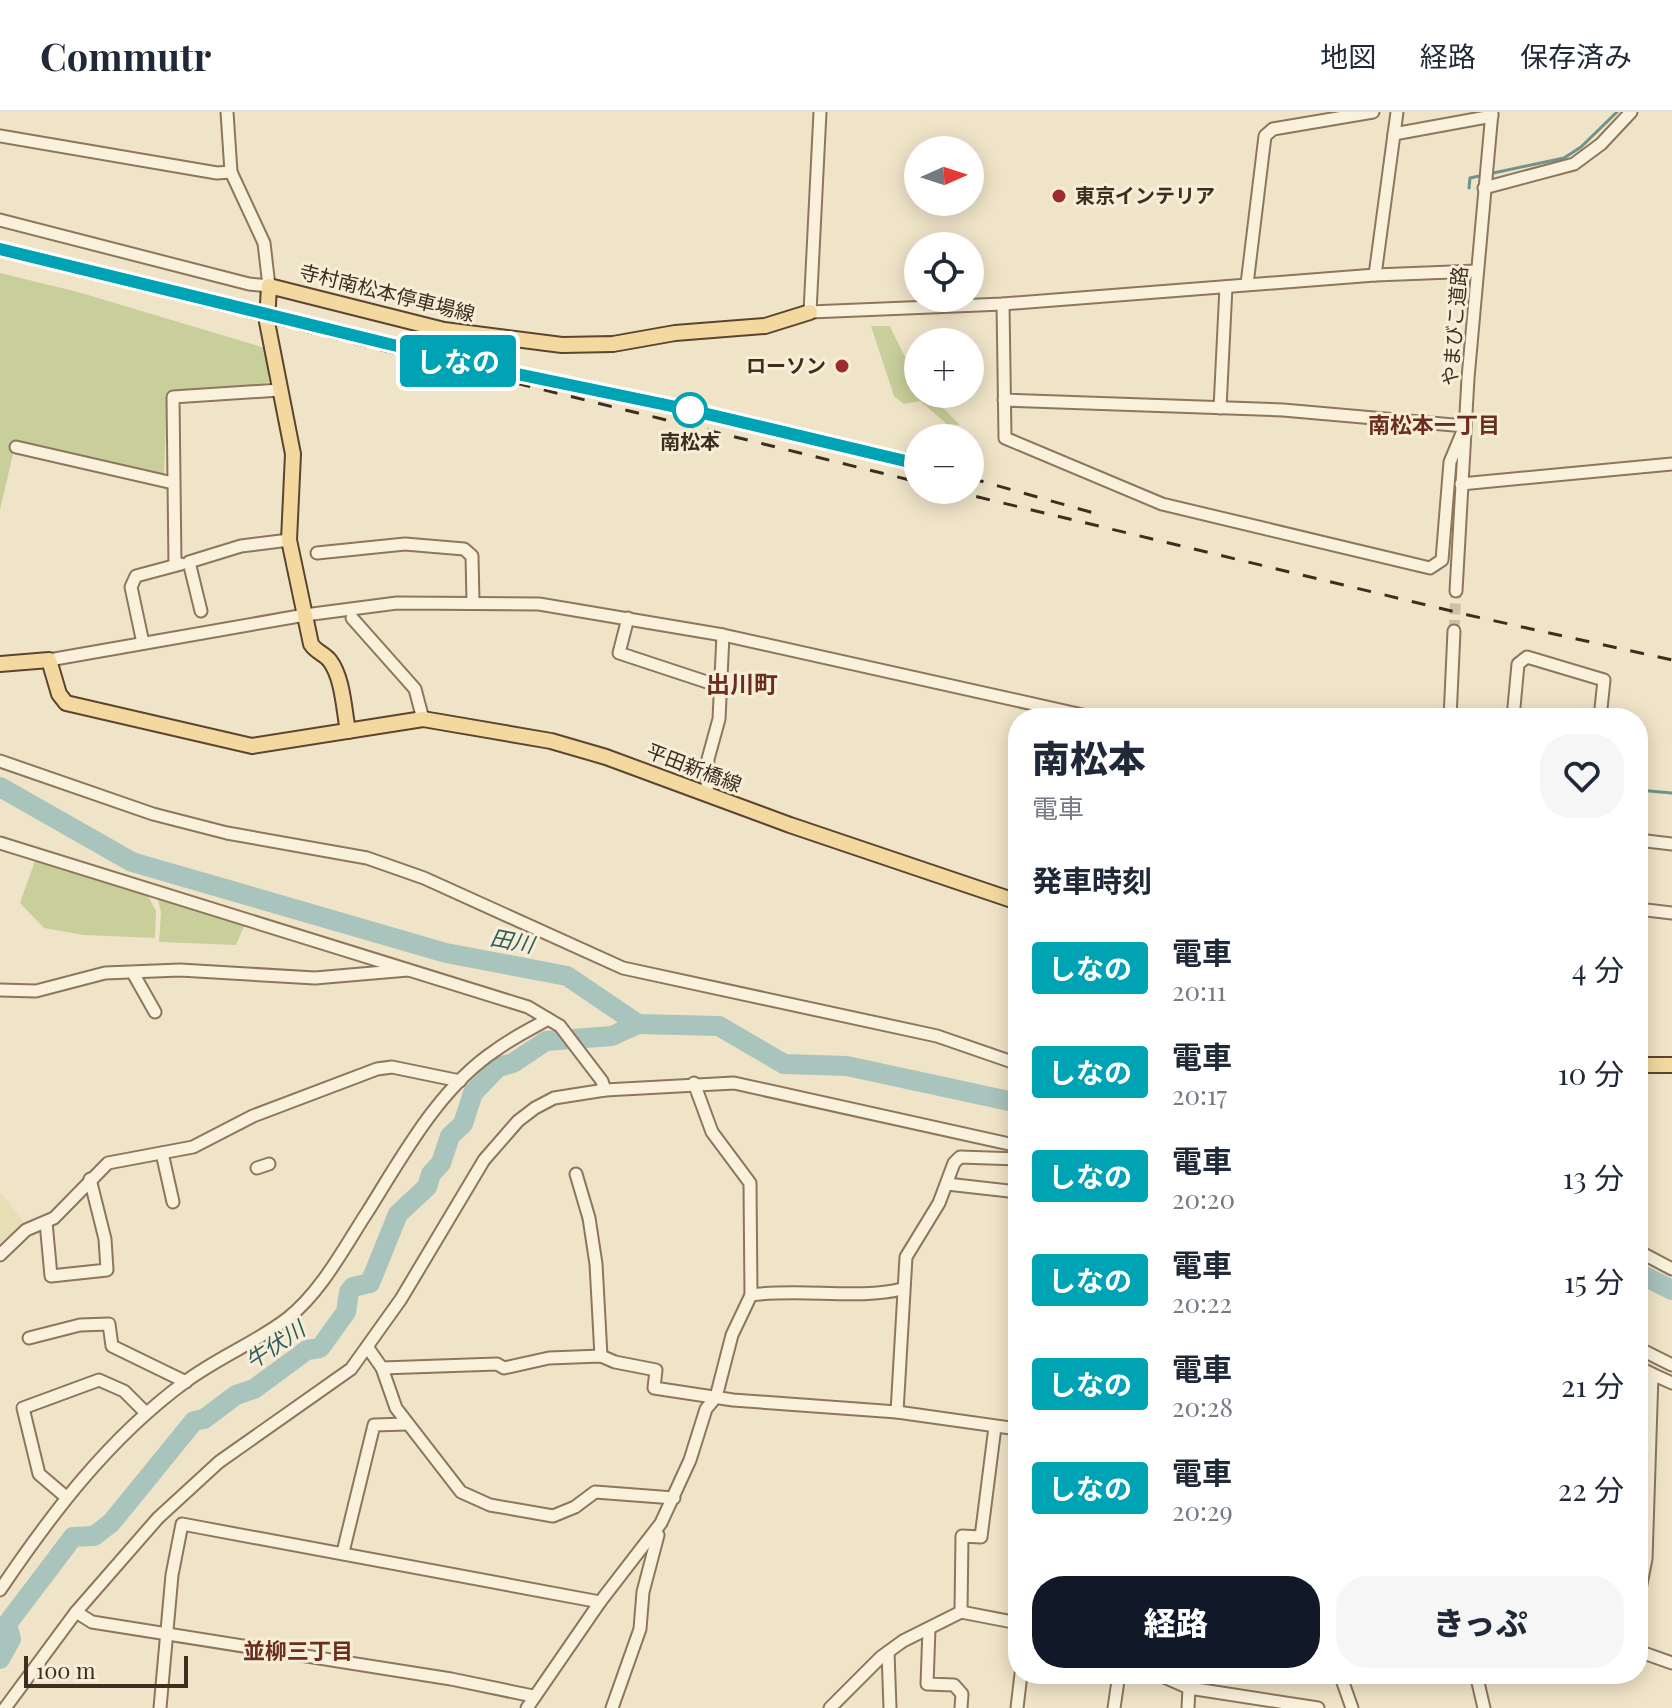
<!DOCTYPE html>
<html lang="ja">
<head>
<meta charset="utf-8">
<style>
  body { margin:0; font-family:"Playfair Display","Noto Sans JP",serif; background:#f6f6f7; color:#1f2937; height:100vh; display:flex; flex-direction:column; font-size:30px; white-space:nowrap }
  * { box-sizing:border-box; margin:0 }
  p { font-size:26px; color:#747a83 }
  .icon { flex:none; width:44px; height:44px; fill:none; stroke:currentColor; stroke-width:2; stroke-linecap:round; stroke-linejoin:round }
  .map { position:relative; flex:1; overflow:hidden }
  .sheet { position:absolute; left:1008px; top:596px; width:640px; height:976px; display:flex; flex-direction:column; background:#fff; border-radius:32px; box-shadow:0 4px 20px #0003 }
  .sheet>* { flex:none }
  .badge { padding:0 16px; border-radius:6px; font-size:28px; line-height:52px }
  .needle { width:52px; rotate:87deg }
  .controls { position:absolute; left:904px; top:24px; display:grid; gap:16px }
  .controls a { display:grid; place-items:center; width:80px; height:80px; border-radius:50%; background:#fff; box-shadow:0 4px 20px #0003; font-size:40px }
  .scale { position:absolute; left:24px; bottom:20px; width:164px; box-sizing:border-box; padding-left:8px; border:4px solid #3d2e20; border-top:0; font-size:22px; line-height:28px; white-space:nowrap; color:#3d2e20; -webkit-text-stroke:6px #f7eed8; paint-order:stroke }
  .map>.badge { position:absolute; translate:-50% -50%; box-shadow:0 0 0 4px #fff }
  h2 { padding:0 24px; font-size:30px; line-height:72px }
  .round { display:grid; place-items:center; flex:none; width:84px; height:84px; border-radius:32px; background:#f6f6f7 }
  .head { display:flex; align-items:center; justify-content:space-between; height:136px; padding:0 24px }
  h1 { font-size:38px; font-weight:800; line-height:60px }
  .button { display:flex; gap:16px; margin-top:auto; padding:16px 24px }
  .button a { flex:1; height:92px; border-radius:32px; background:#111827; color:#fff; font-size:32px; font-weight:800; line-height:92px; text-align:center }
  .button a+a { background:#f6f6f7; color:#1f2937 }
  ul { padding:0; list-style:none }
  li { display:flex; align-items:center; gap:24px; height:104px; padding:0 24px }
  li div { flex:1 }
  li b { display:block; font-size:30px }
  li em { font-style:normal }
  li .badge { min-width:88px; font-weight:700; text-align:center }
  header { display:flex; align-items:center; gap:48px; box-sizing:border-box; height:112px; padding:0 40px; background:#fff; border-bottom:2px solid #e0e1e3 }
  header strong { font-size:38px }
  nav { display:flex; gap:44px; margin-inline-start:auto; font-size:28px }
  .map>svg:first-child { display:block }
  .farmland { fill:#e6deb5 }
  .green { fill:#c9cf9b }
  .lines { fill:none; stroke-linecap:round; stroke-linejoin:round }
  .stream { stroke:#6f938a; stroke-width:3 }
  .river { stroke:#a9c4bc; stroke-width:20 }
  .minor-tunnel { stroke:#ccc0a6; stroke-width:11; stroke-dasharray:11 5.5; stroke-linecap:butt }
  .minor-casing { stroke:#8d765c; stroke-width:15 }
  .major-casing { stroke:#5b4430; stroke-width:18 }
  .minor { stroke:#faf1dc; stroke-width:11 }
  .major { stroke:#f3d9a0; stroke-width:14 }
  .rail { stroke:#3d2e20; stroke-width:3; stroke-dasharray:14 14; stroke-linecap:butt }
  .line-casing { stroke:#fff; stroke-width:18 }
  .line { stroke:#00a3b4; stroke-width:12 }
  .poi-dot { fill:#9e2a2b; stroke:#f7eed8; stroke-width:3 }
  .stop-dot { fill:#fff; stroke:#00a3b4; stroke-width:4 }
  .labels { text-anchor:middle; stroke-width:6; stroke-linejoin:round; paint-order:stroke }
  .poi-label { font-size:20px; font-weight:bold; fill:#3d2e20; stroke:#f7eed8; text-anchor:start }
  .street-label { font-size:20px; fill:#3d2e20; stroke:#f7eed8 }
  .stop-label { font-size:20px; font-weight:bold; fill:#3d2e20; stroke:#f7eed8 }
  .neighbourhood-label { font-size:22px; font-weight:bold; fill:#6b2e1e; stroke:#f7eed8 }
  .water-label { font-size:22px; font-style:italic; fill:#2f5d5a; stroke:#f7eed8 }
  .quarter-label { font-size:24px; font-weight:bold; fill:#6b2e1e; stroke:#f7eed8 }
</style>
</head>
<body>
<header>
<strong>Commutr</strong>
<nav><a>地図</a><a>経路</a><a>保存済み</a></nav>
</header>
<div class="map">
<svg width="1672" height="1596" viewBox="0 0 1672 1596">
  <rect width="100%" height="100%" fill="#f0e4c8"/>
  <path class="farmland" d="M 0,1080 L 26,1113 L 19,1115 L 0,1135 Z"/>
  <g class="green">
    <path d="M 0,161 L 78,180 L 265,236 L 269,270 L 258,274 L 167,279 L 164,365 L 16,329 L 0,398 Z"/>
    <path d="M 871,214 L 890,214 C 898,233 918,265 918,282 L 929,282 L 960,313 L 947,312 L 920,289 L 904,292 L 894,284 Z"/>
    <path d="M 36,746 L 146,780 L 156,799 L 155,826 L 84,823 L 44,816 L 20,791 Z"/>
    <path d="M 157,784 L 246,810 L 236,833 L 159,830 L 161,800 Z"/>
  </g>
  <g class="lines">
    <g class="stream">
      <path d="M 1469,76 L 1470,66 L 1564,46 L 1581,35 L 1617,0"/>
      <path d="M 1638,678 L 1672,681"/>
    </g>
    <g class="river">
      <path d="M 0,675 L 132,750 L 446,841 L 567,864 L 638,912 L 719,914 L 784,952 L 847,954 L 1018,991"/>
      <path d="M 1638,1161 L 1672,1178"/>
      <path d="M 0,1547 L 11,1527 L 7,1512 L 73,1425 L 94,1424 L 111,1411 L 194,1309 L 204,1307 L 236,1283 L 254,1277 L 307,1238 L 320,1236 L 346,1200 L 349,1180 L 353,1175 L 370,1171 L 398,1102 L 427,1075 L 431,1062 L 441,1051 L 450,1024 L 463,1012 L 473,981 L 498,955 L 513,951 L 546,929 L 612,924 L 638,912"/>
    </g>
    <path class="minor-tunnel" d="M 1454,519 L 1456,479"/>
    <g class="minor-casing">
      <g id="minor">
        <path d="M 820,0 L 810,200 L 1003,192 L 1375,163 L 1477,159"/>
        <path d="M 1394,22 L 1492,4"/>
        <path d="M 0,24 L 217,61 L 231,60"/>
        <path d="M 1484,76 L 1574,52 L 1601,32 L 1631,0"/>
        <path d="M 0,108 L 249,172 L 269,174 L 264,131 L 231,60 L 227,0"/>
        <path d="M 1375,163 L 1397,0"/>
        <path d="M 1247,172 L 1265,24 L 1273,17 L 1373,0"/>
        <path d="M 1003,192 L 1005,326 L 1162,392 L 1430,456 L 1442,448 L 1450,350 L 1465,314 L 1283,298 L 1004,288"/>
        <path d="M 1220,296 L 1226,175"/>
        <path d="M 16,335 L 173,371"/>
        <path d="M 1461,372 L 1672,352"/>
        <path d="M 317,441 L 405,432 L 464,437 L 472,444 L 473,490"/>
        <path d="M 175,453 L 173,285 L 280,278"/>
        <path d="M 1456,479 L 1468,266 L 1492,0"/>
        <path d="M 201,499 L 189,450 L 241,434 L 289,428"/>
        <path d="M 352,506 L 415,577 L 423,607"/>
        <path d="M 628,506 L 619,541 L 722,575"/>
        <path d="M 143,531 L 131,475 L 136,464 L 181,452"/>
        <path d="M 49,548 L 305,503 L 397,491 L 539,492 L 723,523 L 1096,606"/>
        <path d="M 1450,606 L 1454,519"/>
        <path d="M 1513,606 L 1518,552 L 1527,545 L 1604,568 L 1600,606"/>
        <path d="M 0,649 L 153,702 L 227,721 L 367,746 L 424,766 L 623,856 L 937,924 L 1018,952"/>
        <path d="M 707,683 L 708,647 L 719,607 L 723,523"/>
        <path d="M 1638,728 L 1672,732"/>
        <path d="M 0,731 L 528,895 L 560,914 L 602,969 L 605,978"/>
        <path d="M 1638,797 L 1672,801"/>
        <path d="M 133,861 L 155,900"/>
        <path d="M 0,878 L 36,879 L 105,861 L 180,858 L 315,866 L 408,858"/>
        <path d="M 162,1041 L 173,1090"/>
        <path d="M 257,1056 L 269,1052"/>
        <path d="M 576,1062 L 589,1106 L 596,1152 L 601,1244"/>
        <path d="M 947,1072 L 1018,1080"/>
        <path d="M 46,1110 L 51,1164 L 107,1158 L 105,1127 L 90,1067"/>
        <path d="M 1638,1139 L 1672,1157"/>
        <path d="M 0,1143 L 26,1118 L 54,1106 L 108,1051 L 193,1035 L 253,1004 L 377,957 L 392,955 L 460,969"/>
        <path d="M 751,1183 C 800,1176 859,1188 902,1177"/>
        <path d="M 29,1226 L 80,1213 L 109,1212 L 112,1234 L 186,1270"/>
        <path d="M 368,1236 L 382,1256 L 396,1296 L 461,1380 L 490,1393 L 553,1404 L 575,1395 L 595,1380 L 674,1386"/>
        <path d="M 1638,1236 L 1672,1253"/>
        <path d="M 1638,1255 L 1652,1262"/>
        <path d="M 382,1256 L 497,1252 L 504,1256 L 549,1246 L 601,1244 L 615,1250 L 656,1258 L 654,1276 L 733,1288 L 897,1300 L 1018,1317"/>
        <path d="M 897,1300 L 906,1145 L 939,1091 L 954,1051 L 960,1045 L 1018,1047"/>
        <path d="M 66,1385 L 39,1362 L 23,1296 L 99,1268 L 124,1279 L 146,1301"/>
        <path d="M 343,1440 L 374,1313 L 407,1312"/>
        <path d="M 0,1478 C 52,1401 109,1326 185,1270 C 217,1246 257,1230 288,1206 C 322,1179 345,1134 368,1099 C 403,1043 440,975 496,938 C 512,926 531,917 548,907"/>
        <path d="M 1638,1487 L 1646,1447 L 1652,1262 L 1672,1271"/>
        <path d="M 76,1500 L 92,1510 L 451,1567 L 533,1584"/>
        <path d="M 961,1500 L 962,1424 L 981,1425 L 995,1315"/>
        <path d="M 929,1517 L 927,1572 L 954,1573 L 962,1582 L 961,1596"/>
        <path d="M 1638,1539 L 1672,1551"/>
        <path d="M 888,1540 L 890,1596"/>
        <path d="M 1157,1562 L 1189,1576 L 1318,1596"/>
        <path d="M 1340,1562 L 1352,1596"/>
        <path d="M 1476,1562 L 1484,1596"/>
        <path d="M 5,1596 L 76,1500 L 158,1406 L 219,1350 L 351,1257 L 401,1187 L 484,1048 L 518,1009 L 535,996 L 554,986 L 605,978 L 734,971 L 1018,1034"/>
        <path d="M 160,1596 L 172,1463 L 182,1412 L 600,1490"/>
        <path d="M 527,1596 L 600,1490 L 661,1411 L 690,1348 L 706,1297 L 716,1285 L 732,1223 L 751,1183 L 750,1071 L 712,1020 L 694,971"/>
        <path d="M 612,1596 L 640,1517 L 643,1480 L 658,1423"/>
        <path d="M 830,1596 L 881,1545 L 903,1529 L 961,1500 L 1018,1511"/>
        <path d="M 1017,1596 L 1021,1562"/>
        <path d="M 1114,1596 L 1119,1562"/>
        <path d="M 1188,1596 L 1189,1576"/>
      </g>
    </g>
    <g class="major-casing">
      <g id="major">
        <path d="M 0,552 L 49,548 L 59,582 L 66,591 L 252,634 L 423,607 L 551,629 L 606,645 L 790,713 L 1018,790"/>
        <path d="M 348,619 C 344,599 343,566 330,549 C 325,542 316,540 311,532 L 289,428 L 293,342 L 267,210 L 269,174 L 444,218 L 562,233 L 613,232 L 675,221 L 765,214 L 810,200"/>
        <path d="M 1638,953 L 1672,953"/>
      </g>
    </g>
    <use href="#minor" class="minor"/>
    <use href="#major" class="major"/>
    <g class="rail">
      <path d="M 0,144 L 918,370"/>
      <path d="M 556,270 L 918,352"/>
      <path d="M 970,366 L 1101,403"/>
      <path d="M 949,378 L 1468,503 L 1672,548"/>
    </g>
  </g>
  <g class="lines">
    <g class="line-casing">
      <path id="line" d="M 0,137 L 479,254 L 686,297 L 918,352"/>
    </g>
    <use href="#line" class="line"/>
  </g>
  <g class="poi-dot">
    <circle cx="1059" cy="84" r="8"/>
    <circle cx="842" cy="254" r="8"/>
  </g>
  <circle class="stop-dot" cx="690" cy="298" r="16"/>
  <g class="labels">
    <g class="poi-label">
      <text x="1075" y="91">東京インテリア</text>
      <text x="826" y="261" text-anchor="end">ローソン</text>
    </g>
    <g class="street-label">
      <text transform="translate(387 181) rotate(14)" y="7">寺村南松本停車場線</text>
      <text transform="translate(1455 214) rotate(-85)" y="7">やまびこ道路</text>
      <text transform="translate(694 656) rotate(21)" y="7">平田新橋線</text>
    </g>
    <g class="stop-label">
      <text x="690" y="337">南松本</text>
    </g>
    <g class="neighbourhood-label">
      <text x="1434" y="321">南松本一丁目</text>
      <text x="298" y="1547">並柳三丁目</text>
    </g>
    <g class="water-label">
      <text transform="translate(512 829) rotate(11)" y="8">田川</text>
      <text transform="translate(275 1233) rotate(-34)" y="8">牛伏川</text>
    </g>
    <g class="quarter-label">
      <text x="742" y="581">出川町</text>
    </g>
  </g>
</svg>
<div class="controls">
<a><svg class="needle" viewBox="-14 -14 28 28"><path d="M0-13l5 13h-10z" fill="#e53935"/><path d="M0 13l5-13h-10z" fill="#747a83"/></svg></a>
<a><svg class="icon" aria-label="locate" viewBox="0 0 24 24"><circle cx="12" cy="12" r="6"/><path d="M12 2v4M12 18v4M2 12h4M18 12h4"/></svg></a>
<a>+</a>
<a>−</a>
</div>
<div class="scale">100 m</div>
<b class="badge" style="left:458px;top:249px;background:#00a3b4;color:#fff">しなの</b>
<section class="sheet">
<div class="head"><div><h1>南松本</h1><p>電車</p></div><a class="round"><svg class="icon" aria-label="heart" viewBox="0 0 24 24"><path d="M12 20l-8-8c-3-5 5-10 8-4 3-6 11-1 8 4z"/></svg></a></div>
<h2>発車時刻</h2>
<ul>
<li><span class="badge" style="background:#00a3b4;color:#fff">しなの</span><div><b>電車</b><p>20:11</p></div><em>4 分</em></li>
<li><span class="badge" style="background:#00a3b4;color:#fff">しなの</span><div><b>電車</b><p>20:17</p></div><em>10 分</em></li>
<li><span class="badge" style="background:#00a3b4;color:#fff">しなの</span><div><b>電車</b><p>20:20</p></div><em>13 分</em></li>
<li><span class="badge" style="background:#00a3b4;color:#fff">しなの</span><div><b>電車</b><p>20:22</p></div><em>15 分</em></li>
<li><span class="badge" style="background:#00a3b4;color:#fff">しなの</span><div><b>電車</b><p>20:28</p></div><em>21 分</em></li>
<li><span class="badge" style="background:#00a3b4;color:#fff">しなの</span><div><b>電車</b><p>20:29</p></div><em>22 分</em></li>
</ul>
<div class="button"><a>経路</a><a>きっぷ</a></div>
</section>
</div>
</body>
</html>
